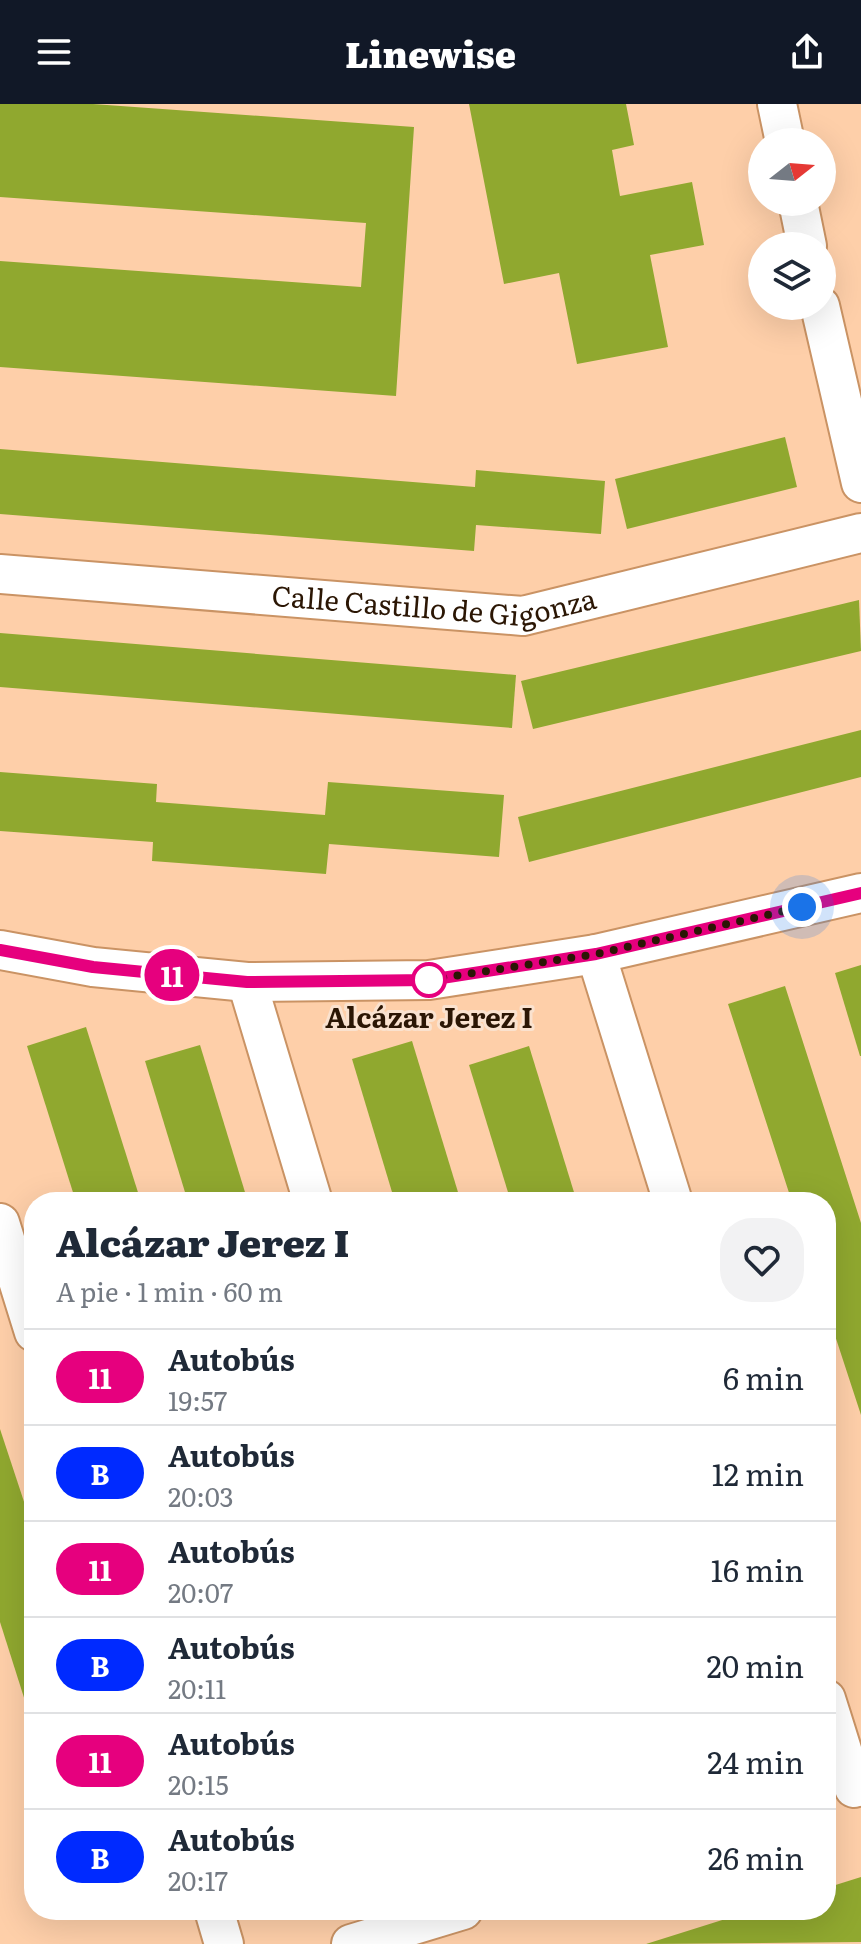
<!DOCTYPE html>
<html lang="es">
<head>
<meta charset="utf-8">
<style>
  body { margin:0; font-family:Literata,serif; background:#f2f2f3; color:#1f2937; height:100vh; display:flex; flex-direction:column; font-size:30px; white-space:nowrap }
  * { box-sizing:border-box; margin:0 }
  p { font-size:26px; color:#747a83 }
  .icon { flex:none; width:44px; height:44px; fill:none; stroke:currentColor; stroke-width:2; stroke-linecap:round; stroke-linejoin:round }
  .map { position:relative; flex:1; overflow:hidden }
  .panel { position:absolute; left:24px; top:1088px; width:812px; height:728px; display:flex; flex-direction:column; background:#fff; border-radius:32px; box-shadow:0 8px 32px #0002 }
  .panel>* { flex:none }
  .badge { padding:0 16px; border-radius:26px; font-size:28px; line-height:52px }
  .needle { width:52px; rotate:73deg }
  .controls { position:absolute; left:748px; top:24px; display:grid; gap:16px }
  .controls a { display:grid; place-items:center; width:88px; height:88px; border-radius:50%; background:#fff; box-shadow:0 8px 32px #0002; font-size:40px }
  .you { position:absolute; width:40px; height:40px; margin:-20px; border:6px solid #fff; border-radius:50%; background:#1a73e8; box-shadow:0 0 0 12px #1a73e833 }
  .map>.badge { position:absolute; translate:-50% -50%; box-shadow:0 0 0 4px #fff }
  .round { display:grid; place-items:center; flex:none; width:84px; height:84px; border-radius:32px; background:#f2f2f3 }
  .overview { display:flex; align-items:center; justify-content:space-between; height:136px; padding:0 32px }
  h1 { font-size:38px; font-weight:800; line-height:60px }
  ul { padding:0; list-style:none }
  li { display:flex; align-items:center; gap:24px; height:96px; padding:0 32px; border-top:2px solid #e0e1e3 }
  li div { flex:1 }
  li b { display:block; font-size:30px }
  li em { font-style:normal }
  li .badge { min-width:88px; font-weight:700; text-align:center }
  header { display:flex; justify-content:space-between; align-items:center; height:104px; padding:0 32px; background:#111827; color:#fff; font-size:36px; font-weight:800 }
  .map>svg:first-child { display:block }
  .building { fill:#90a82f }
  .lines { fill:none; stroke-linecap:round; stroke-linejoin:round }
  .street-casing { stroke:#ca9364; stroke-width:42 }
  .street { stroke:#fff; stroke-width:38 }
  .line-casing { stroke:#fff; stroke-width:18 }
  .line { stroke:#e6007e; stroke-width:12 }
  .walk { stroke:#2b1604; stroke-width:8; stroke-dasharray:0 14.4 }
  .stop-dot { fill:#fff; stroke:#e6007e; stroke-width:4 }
  .labels { text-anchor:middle; stroke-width:6; stroke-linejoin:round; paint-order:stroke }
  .street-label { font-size:28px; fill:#2b1604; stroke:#fae2cf }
  .stop-label { font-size:28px; font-weight:bold; fill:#2b1604; stroke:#fae2cf }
</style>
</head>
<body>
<header><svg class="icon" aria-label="menu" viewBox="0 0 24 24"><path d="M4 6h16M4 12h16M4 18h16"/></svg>Linewise<svg class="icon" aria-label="share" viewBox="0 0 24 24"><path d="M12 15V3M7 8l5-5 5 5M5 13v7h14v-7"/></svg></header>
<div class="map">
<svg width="861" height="1840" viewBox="0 0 861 1840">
  <rect width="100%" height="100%" fill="#fecfa9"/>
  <g class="building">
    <path d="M 0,0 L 93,0 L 414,23 L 396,292 L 0,263 L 0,157 L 361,183 L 366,119 L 0,93 Z"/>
    <path d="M 469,0 L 626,0 L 634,41 L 612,46 L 620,92 L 692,78 L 704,141 L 650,151 L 668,243 L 577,260 L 559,169 L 504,180 Z"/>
    <path d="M 785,333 L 797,383 L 627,425 L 615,375 Z"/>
    <path d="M 0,345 L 475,383 L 476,366 L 605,377 L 601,430 L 476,421 L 474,447 L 0,410 Z"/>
    <path d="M 859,496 L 861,547 L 533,625 L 521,577 Z"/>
    <path d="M 0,529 L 516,571 L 512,624 L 0,583 Z"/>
    <path d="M 861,626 L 861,673 L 529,758 L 518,713 Z"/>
    <path d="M 0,668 L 157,680 L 156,698 L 325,711 L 328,678 L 504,691 L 499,753 L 329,740 L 326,770 L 152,757 L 153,738 L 0,727 Z"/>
    <path d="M 861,861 L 861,952 L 860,952 L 835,869 Z"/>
    <path d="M 785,882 L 861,1119 L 861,1311 L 826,1204 L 826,1098 L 792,1098 L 728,900 Z"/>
    <path d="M 86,923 L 141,1098 L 76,1098 L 27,942 Z"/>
    <path d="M 412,937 L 461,1098 L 395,1098 L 352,955 Z"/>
    <path d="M 200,941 L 248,1098 L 188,1098 L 145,957 Z"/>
    <path d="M 529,942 L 577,1098 L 511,1098 L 469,961 Z"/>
    <path d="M 0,1325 L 34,1428 L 33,1622 L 0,1518 Z"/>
    <path d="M 861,1773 L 861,1838 L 646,1840 L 754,1806 L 826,1806 L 826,1784 Z"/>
  </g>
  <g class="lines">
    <g class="street-casing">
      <g id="street">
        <path d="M 777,0 L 785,38"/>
        <path d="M 798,98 L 807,142"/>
        <path d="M 820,202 L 861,379"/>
        <path id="s1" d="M 0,470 L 523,512 L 861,429"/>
        <path d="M 0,846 L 93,863 L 247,878 L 429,876 L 596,850 L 861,789"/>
        <path d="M 596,850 L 673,1098"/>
        <path d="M 247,878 L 313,1098"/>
        <path d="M 0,1119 L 34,1228"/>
        <path d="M 826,1595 L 854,1684"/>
        <path d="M 214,1806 L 224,1840"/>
        <path d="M 351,1840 L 463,1806"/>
      </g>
    </g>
    <use href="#street" class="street"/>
  </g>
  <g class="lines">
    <g class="line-casing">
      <path id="line" d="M 0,846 L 93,863 L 247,878 L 429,876 L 596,850 L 861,789"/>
    </g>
    <use href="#line" class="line"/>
    <path class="walk" d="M 429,876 L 596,850 L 802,803"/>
  </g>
  <circle class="stop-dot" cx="429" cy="876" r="16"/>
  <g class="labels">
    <g class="street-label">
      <text dy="10" stroke="none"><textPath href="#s1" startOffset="436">Calle Castillo de Gigonza</textPath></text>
    </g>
    <g class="stop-label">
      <text x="429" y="924">Alcázar Jerez I</text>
    </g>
  </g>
</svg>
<div class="controls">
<a><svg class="needle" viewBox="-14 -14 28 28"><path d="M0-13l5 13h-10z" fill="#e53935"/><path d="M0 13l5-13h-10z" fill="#747a83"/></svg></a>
<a><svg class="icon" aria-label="layers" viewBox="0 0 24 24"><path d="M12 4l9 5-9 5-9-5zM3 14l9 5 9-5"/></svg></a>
</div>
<div class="you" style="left:802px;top:803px"></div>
<b class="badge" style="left:172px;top:871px;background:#e6007e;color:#fff">11</b>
<section class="panel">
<div class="overview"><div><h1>Alcázar Jerez I</h1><p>A pie · 1 min · 60 m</p></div><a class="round"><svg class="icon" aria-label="heart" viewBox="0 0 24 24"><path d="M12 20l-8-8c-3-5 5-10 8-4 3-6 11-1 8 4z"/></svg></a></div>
<ul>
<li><span class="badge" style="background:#e6007e;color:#fff">11</span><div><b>Autobús</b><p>19:57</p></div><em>6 min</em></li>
<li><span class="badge" style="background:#002aff;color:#fff">B</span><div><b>Autobús</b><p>20:03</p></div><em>12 min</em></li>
<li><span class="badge" style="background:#e6007e;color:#fff">11</span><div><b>Autobús</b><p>20:07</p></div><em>16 min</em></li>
<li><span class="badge" style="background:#002aff;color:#fff">B</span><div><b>Autobús</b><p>20:11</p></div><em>20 min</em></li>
<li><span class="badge" style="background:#e6007e;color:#fff">11</span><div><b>Autobús</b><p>20:15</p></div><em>24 min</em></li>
<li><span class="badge" style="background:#002aff;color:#fff">B</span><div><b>Autobús</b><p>20:17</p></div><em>26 min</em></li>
</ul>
</section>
</div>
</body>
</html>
